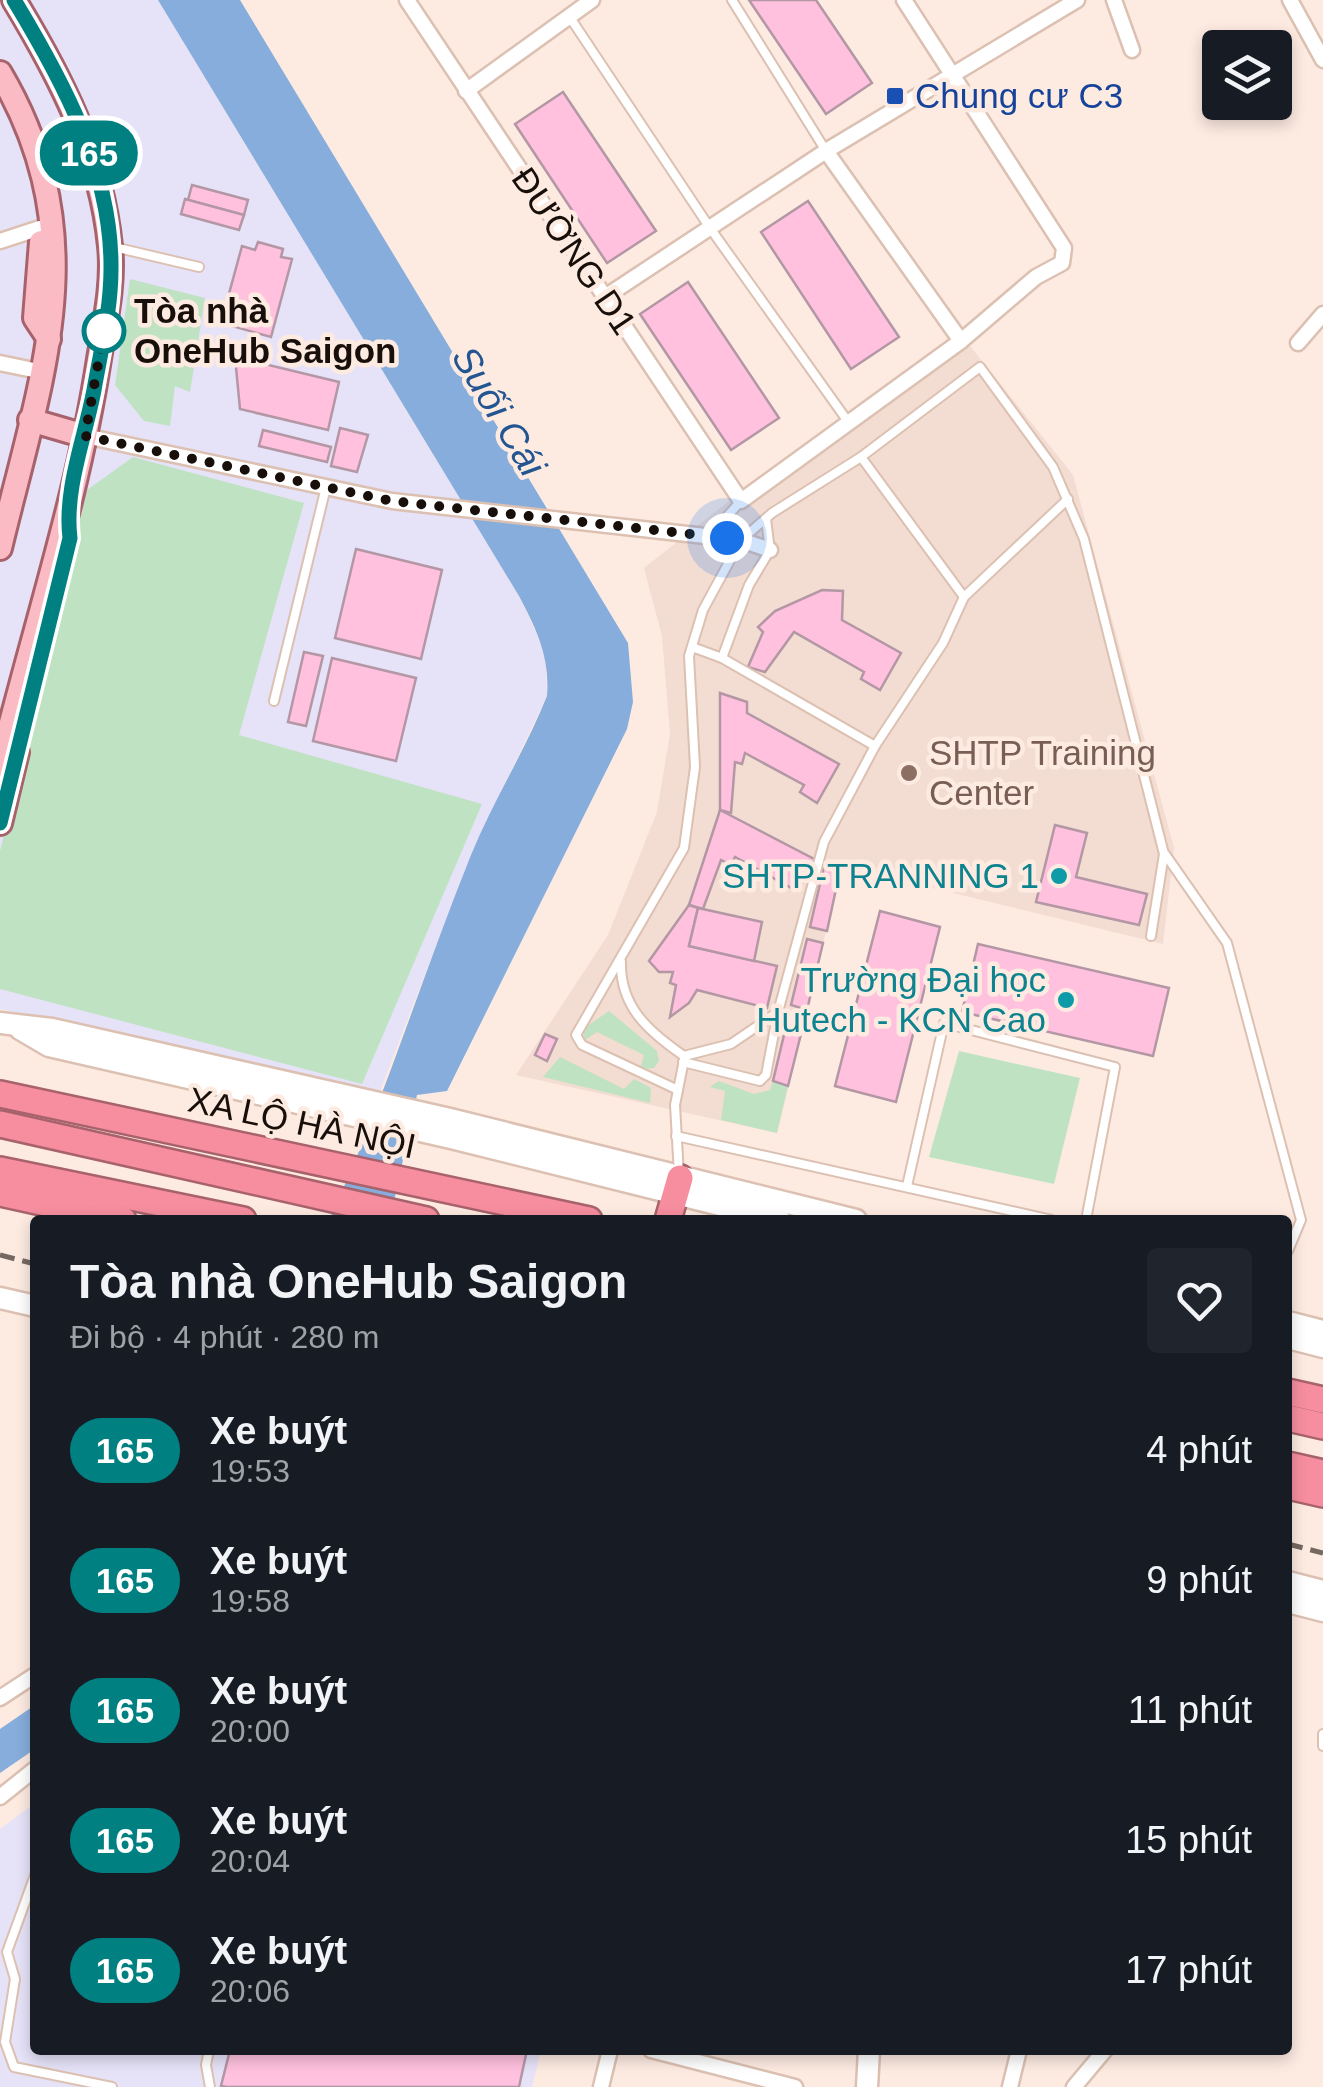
<!DOCTYPE html>
<html lang="vi">
<head>
<meta charset="utf-8">
<style>
  body { margin:0; font-family:Arial,sans-serif; background:#20242c; color:#f1f3f6; height:100vh; display:flex; flex-direction:column; font-size:38px; white-space:nowrap }
  * { box-sizing:border-box; margin:0 }
  p { font-size:32px; color:#9ea1a6 }
  .icon { flex:none; width:55px; height:55px; fill:none; stroke:currentColor; stroke-width:2; stroke-linecap:round; stroke-linejoin:round }
  .map { position:relative; flex:1; overflow:hidden }
  .panel { position:absolute; left:30px; top:1215px; width:1262px; height:840px; display:flex; flex-direction:column; background:#171b24; border-radius:10px; box-shadow:0 5px 15px #0003 }
  .panel>* { flex:none }
  .badge { padding:0 20px; border-radius:32px; font-size:35px; line-height:65px }
  .controls { position:absolute; left:1202px; top:30px; display:grid; gap:20px }
  .controls a { display:grid; place-items:center; width:90px; height:90px; border-radius:10px; background:#171b24; box-shadow:0 5px 15px #0003; font-size:50px }
  .you { position:absolute; width:50px; height:50px; margin:-25px; border:8px solid #fff; border-radius:50%; background:#1a73e8; box-shadow:0 0 0 15px #1a73e833 }
  .map>.badge { position:absolute; translate:-50% -50%; box-shadow:0 0 0 5px #fff }
  .round { display:grid; place-items:center; flex:none; width:105px; height:105px; border-radius:10px; background:#20242c }
  .head { display:flex; align-items:center; justify-content:space-between; height:170px; padding:0 40px }
  h1 { font-size:48px; font-weight:600; line-height:75px }
  ul { padding:0; list-style:none }
  li { display:flex; align-items:center; gap:30px; height:130px; padding:0 40px }
  li div { flex:1 }
  li b { display:block; font-size:38px }
  li em { font-style:normal }
  li .badge { min-width:110px; font-weight:700; text-align:center }
  .map>svg:first-child { display:block }
  .industrial { fill:#e6e2f8 }
  .education { fill:#f3dcd1 }
  .green { fill:#bfe3c2 }
  .water { fill:#86addc }
  .building { fill:#ffc1de; stroke:#b397a4; stroke-width:2.5 }
  .lines { fill:none; stroke-linecap:round; stroke-linejoin:round }
  .lane-casing { stroke:#dcc0b1; stroke-width:12 }
  .street-casing { stroke:#dcc0b1; stroke-width:19 }
  .secondary-casing { stroke:#dcc0b1; stroke-width:25 }
  .primary-casing { stroke:#a8626b; stroke-width:28 }
  .highway-casing { stroke:#a8626b; stroke-width:30 }
  .lane { stroke:#fff; stroke-width:8 }
  .street { stroke:#fff; stroke-width:14 }
  .secondary { stroke:#fff; stroke-width:20 }
  .primary { stroke:#fabbc5; stroke-width:22 }
  .highway { stroke:#f68e9f; stroke-width:25 }
  .rail { stroke:#756861; stroke-width:5; stroke-dasharray:15 8; stroke-linecap:butt }
  .line-casing { stroke:#fff; stroke-width:22 }
  .line { stroke:#008080; stroke-width:15 }
  .walk { stroke:#180f0a; stroke-width:10; stroke-dasharray:0 18 }
  .transit-dot { fill:#1a4fb4; stroke:#fdebe2; stroke-width:4 }
  .stop-dot { fill:#fff; stroke:#008080; stroke-width:5 }
  .education-dot { fill:#8d6e63; stroke:#fdebe2; stroke-width:4 }
  .culture-dot { fill:#0f9aa8; stroke:#fdebe2; stroke-width:4 }
  .labels { text-anchor:middle; stroke-width:9; stroke-linejoin:round; paint-order:stroke }
  .transit-label { font-size:35px; fill:#164399; stroke:#fdebe2; text-anchor:start }
  .street-label { font-size:35px; fill:#180f0a; stroke:#fdebe2 }
  .stop-label { font-size:35px; font-weight:bold; fill:#180f0a; stroke:#fdebe2; text-anchor:start }
  .education-label { font-size:35px; fill:#785e54; stroke:#fdebe2; text-anchor:start }
  .culture-label { font-size:35px; fill:#0d838f; stroke:#fdebe2; text-anchor:end }
  .water-label { font-size:38px; font-style:italic; fill:#235691; stroke:#fdebe2 }
</style>
</head>
<body>
<div class="map">
<svg width="1323" height="2087" viewBox="0 0 1323 2087">
  <rect width="100%" height="100%" fill="#fdebe2"/>
  <g class="industrial">
    <path d="M 0,0 L 158,0 L 519,596 L 545,650 L 547,696 L 473,850 L 378,1096 L 0,1009 Z"/>
    <path d="M 35,1803 L 35,2050 L 541,2050 L 532,2087 L 0,2087 L 0,1829 Z"/>
  </g>
  <path class="education" d="M 970,346 L 1073,475 L 1174,848 L 1163,944 L 842,866 L 777,1133 L 516,1075 L 608,935 L 657,812 L 670,734 L 662,636 L 644,568 L 752,483 Z"/>
  <g class="green">
    <path d="M 130,279 L 205,298 L 190,392 L 175,386 L 170,426 L 144,421 L 115,385 Z"/>
    <path d="M 133,457 L 304,503 L 239,735 L 482,804 L 362,1084 L 0,989 L 0,851 L 87,490 Z"/>
    <path d="M 609,1011 L 657,1051 L 659,1061 L 654,1068 L 640,1069 L 644,1055 L 597,1032 L 585,1040 L 583,1029 Z"/>
    <path d="M 959,1051 L 1080,1078 L 1054,1184 L 929,1157 Z"/>
    <path d="M 560,1057 L 624,1089 L 634,1079 L 651,1088 L 650,1103 L 543,1077 Z"/>
    <path d="M 719,1081 L 754,1094 L 770,1090 L 773,1081 L 788,1086 L 777,1133 L 721,1120 L 725,1091 L 710,1087 Z"/>
  </g>
  <g class="water">
    <path d="M 158,0 L 240,0 L 628,643 L 633,702 L 627,729 L 447,1091 L 417,1095 L 390,1220 L 329,1220 C 384,1102 422,976 471,855 C 493,801 525,751 547,696 C 550,657 537,630 519,596 Z"/>
    <path d="M 35,1705 L 35,1749 L 0,1773 L 0,1729 Z"/>
  </g>
  <g class="building">
    <path d="M 749,0 L 816,0 L 872,83 L 826,114 Z"/>
    <path d="M 563,92 L 656,231 L 607,263 L 515,124 Z"/>
    <path d="M 192,185 L 248,200 L 244,215 L 188,200 Z"/>
    <path d="M 185,199 L 244,215 L 239,230 L 181,214 Z"/>
    <path d="M 808,201 L 899,337 L 851,369 L 761,232 Z"/>
    <path d="M 258,242 L 283,249 L 281,257 L 292,259 L 271,337 L 221,323 L 242,246 L 255,250 Z"/>
    <path d="M 688,282 L 779,418 L 731,450 L 640,314 Z"/>
    <path d="M 235,357 L 339,382 L 328,430 L 240,409 Z"/>
    <path d="M 340,428 L 368,435 L 357,472 L 331,466 Z"/>
    <path d="M 263,430 L 331,447 L 327,462 L 259,446 Z"/>
    <path d="M 356,549 L 442,570 L 421,659 L 335,638 Z"/>
    <path d="M 822,590 L 843,591 L 842,620 L 901,653 L 880,690 L 861,679 L 864,672 L 794,632 L 765,672 L 748,667 L 763,632 L 758,627 L 775,611 Z"/>
    <path d="M 304,652 L 323,656 L 306,726 L 288,722 Z"/>
    <path d="M 332,658 L 416,678 L 396,761 L 313,741 Z"/>
    <path d="M 720,693 L 747,702 L 747,713 L 839,764 L 817,803 L 800,792 L 804,785 L 745,753 L 742,764 L 735,762 L 731,813 L 720,810 Z"/>
    <path d="M 720,810 L 816,860 L 797,891 L 735,857 L 731,865 L 721,860 L 703,909 L 689,905 Z"/>
    <path d="M 1055,825 L 1087,833 L 1076,877 L 1147,894 L 1139,925 L 1036,902 Z"/>
    <path d="M 825,862 L 841,866 L 827,931 L 810,927 Z"/>
    <path d="M 689,905 L 698,908 L 689,946 L 777,966 L 767,1008 L 697,990 L 689,1003 L 670,1017 L 676,985 L 670,983 L 673,972 L 659,972 L 649,961 Z"/>
    <path d="M 698,908 L 762,922 L 754,961 L 689,946 Z"/>
    <path d="M 880,911 L 940,927 L 896,1102 L 835,1086 Z"/>
    <path d="M 807,939 L 823,943 L 807,1010 L 791,1005 Z"/>
    <path d="M 978,944 L 1169,988 L 1153,1056 L 962,1012 Z"/>
    <path d="M 789,1014 L 805,1018 L 788,1086 L 773,1081 Z"/>
    <path d="M 545,1034 L 557,1039 L 547,1061 L 535,1055 Z"/>
    <path d="M 230,2050 L 527,2050 L 519,2087 L 227,2087 L 221,2086 Z"/>
  </g>
  <g class="lines">
    <g class="lane-casing">
      <g id="lane">
        <path d="M 732,0 L 826,151"/>
        <path d="M 569,16 L 710,228 L 849,423"/>
        <path d="M 114,247 L 199,267"/>
        <path d="M 861,457 L 964,597"/>
        <path d="M 708,537 L 741,501"/>
        <path d="M 692,647 L 722,658 L 875,746"/>
        <path d="M 722,658 L 749,585 L 770,550 L 766,519"/>
        <path d="M 274,701 L 326,487"/>
        <path d="M 1165,854 L 1227,943 L 1301,1220 L 1288,1251"/>
        <path d="M 621,962 C 620,1007 649,1032 684,1056 L 731,1044 L 778,1012"/>
        <path d="M 683,1062 L 760,1081 L 766,1075 L 778,1012 L 824,842 L 875,746 L 943,643 L 964,597 L 1068,499"/>
        <path d="M 678,1090 L 582,1045 L 576,1035 L 684,848 L 695,767 L 689,656 L 703,610 L 741,540 L 772,513 L 861,457 L 980,367 L 1053,467 L 1084,539 L 1164,854 L 1151,936"/>
        <path d="M 676,1136 L 1052,1220"/>
        <path d="M 679,1175 L 675,1105 L 684,1060"/>
        <path d="M 907,1186 L 944,1023 L 1115,1067 L 1086,1220"/>
        <path d="M 1323,1734 L 1323,1746"/>
        <path d="M 35,1875 L 7,1952 L 15,1979 L 5,2042 L 14,2067 L 112,2087"/>
        <path d="M 209,2050 L 206,2065 L 210,2087"/>
      </g>
    </g>
    <g class="street-casing">
      <g id="street">
        <path d="M 407,0 L 741,501 L 961,341 L 1036,277 L 1062,263 L 1064,248 L 904,0"/>
        <path d="M 1114,0 L 1132,50"/>
        <path d="M 1290,0 L 1323,60"/>
        <path d="M 466,91 L 592,0"/>
        <path d="M 826,151 L 961,341"/>
        <path d="M 0,241 L 40,228"/>
        <path d="M 605,297 L 826,151 L 1077,0"/>
        <path d="M 1298,343 L 1323,314"/>
        <path d="M 0,363 L 43,372"/>
        <path d="M 85,436 L 392,501 L 741,540 L 770,550"/>
        <path d="M 0,1698 L 35,1675"/>
        <path d="M 0,1797 L 35,1769"/>
        <path d="M 651,2050 L 795,2087"/>
        <path d="M 601,2087 L 610,2050"/>
        <path d="M 1010,2087 L 1019,2050"/>
        <path d="M 1074,2087 L 1105,2050"/>
      </g>
    </g>
    <g class="secondary-casing">
      <g id="secondary">
        <path d="M 0,1023 L 52,1029 L 450,1119 L 856,1220"/>
        <path d="M 20,1029 L 49,1046 L 451,1138 L 780,1220"/>
        <path d="M 0,1298 L 35,1306"/>
        <path d="M 1288,1322 L 1323,1331"/>
        <path d="M 1288,1338 L 1323,1347"/>
        <path d="M 1288,1582 L 1323,1591"/>
        <path d="M 1288,1602 L 1323,1611"/>
        <path d="M 867,2087 L 869,2050"/>
      </g>
    </g>
    <g class="primary-casing">
      <g id="primary">
        <path d="M 0,73 C 97,238 41,377 0,548"/>
        <path d="M 41,242 L 35,318 L 49,339"/>
        <path d="M 30,420 L 85,436"/>
        <path d="M 0,766 C 33,631 78,497 99,359 C 105,322 114,284 110,246 C 101,155 60,76 14,0"/>
        <path d="M 0,823 L 17,752"/>
      </g>
    </g>
    <g class="highway-casing">
      <g id="highway">
        <path d="M 0,1094 L 589,1220"/>
        <path d="M 0,1124 L 426,1220"/>
        <path d="M 0,1170 L 243,1220"/>
        <path d="M 0,1193 L 123,1220"/>
        <path d="M 668,1220 L 680,1178"/>
        <path d="M 1288,1392 L 1323,1400"/>
        <path d="M 1288,1418 L 1323,1426"/>
        <path d="M 1288,1465 L 1323,1473"/>
        <path d="M 1288,1486 L 1323,1494"/>
      </g>
    </g>
    <use href="#lane" class="lane"/>
    <use href="#street" class="street"/>
    <use href="#secondary" class="secondary"/>
    <use href="#primary" class="primary"/>
    <use href="#highway" class="highway"/>
    <g class="rail">
      <path d="M 0,1255 L 35,1264"/>
      <path d="M 1288,1544 L 1323,1553"/>
    </g>
  </g>
  <g class="lines">
    <g class="line-casing">
      <path id="line" d="M 0,823 L 70,538 C 64,489 85,438 94,390 C 101,350 111,309 111,269 C 112,171 63,81 14,0"/>
    </g>
    <use href="#line" class="line"/>
    <path class="walk" d="M 104,331 L 85,436 L 392,501 L 727,538"/>
  </g>
  <rect class="transit-dot" x="885" y="86" width="20" height="20" rx="5"/>
  <circle class="stop-dot" cx="104" cy="331" r="20"/>
  <circle class="education-dot" cx="909" cy="773" r="10"/>
  <g class="culture-dot">
    <circle cx="1059" cy="876" r="10"/>
    <circle cx="1066" cy="1000" r="10"/>
  </g>
  <g class="labels">
    <g class="transit-label">
      <text x="915" y="108">Chung cư C3</text>
    </g>
    <g class="street-label">
      <text transform="translate(574 251) rotate(56)" y="12">ĐƯỜNG D1</text>
      <text transform="translate(302 1123) rotate(12)" y="12">XA LỘ HÀ NỘI</text>
    </g>
    <g class="stop-label">
      <text x="134" y="323">Tòa nhà<tspan x="134" dy="40">OneHub Saigon</tspan></text>
    </g>
    <g class="education-label">
      <text x="929" y="765">SHTP Training<tspan x="929" dy="40">Center</tspan></text>
    </g>
    <g class="culture-label">
      <text x="1039" y="888">SHTP-TRANNING 1</text>
      <text x="1046" y="992">Trường Đại học<tspan x="1046" dy="40">Hutech - KCN Cao</tspan></text>
    </g>
    <g class="water-label">
      <text transform="translate(499 411) rotate(59)" y="13">Suối Cái</text>
    </g>
  </g>
</svg>
<div class="controls">
<a><svg class="icon" aria-label="layers" viewBox="0 0 24 24"><path d="M12 4l9 5-9 5-9-5zM3 14l9 5 9-5"/></svg></a>
</div>
<div class="you" style="left:727px;top:538px"></div>
<b class="badge" style="left:89px;top:153px;background:#008080;color:#fff">165</b>
<section class="panel">
<div class="head"><div><h1>Tòa nhà OneHub Saigon</h1><p>Đi bộ · 4 phút · 280 m</p></div><a class="round"><svg class="icon" aria-label="heart" viewBox="0 0 24 24"><path d="M12 20l-8-8c-3-5 5-10 8-4 3-6 11-1 8 4z"/></svg></a></div>
<ul>
<li><span class="badge" style="background:#008080;color:#fff">165</span><div><b>Xe buýt</b><p>19:53</p></div><em>4 phút</em></li>
<li><span class="badge" style="background:#008080;color:#fff">165</span><div><b>Xe buýt</b><p>19:58</p></div><em>9 phút</em></li>
<li><span class="badge" style="background:#008080;color:#fff">165</span><div><b>Xe buýt</b><p>20:00</p></div><em>11 phút</em></li>
<li><span class="badge" style="background:#008080;color:#fff">165</span><div><b>Xe buýt</b><p>20:04</p></div><em>15 phút</em></li>
<li><span class="badge" style="background:#008080;color:#fff">165</span><div><b>Xe buýt</b><p>20:06</p></div><em>17 phút</em></li>
</ul>
</section>
</div>
</body>
</html>
